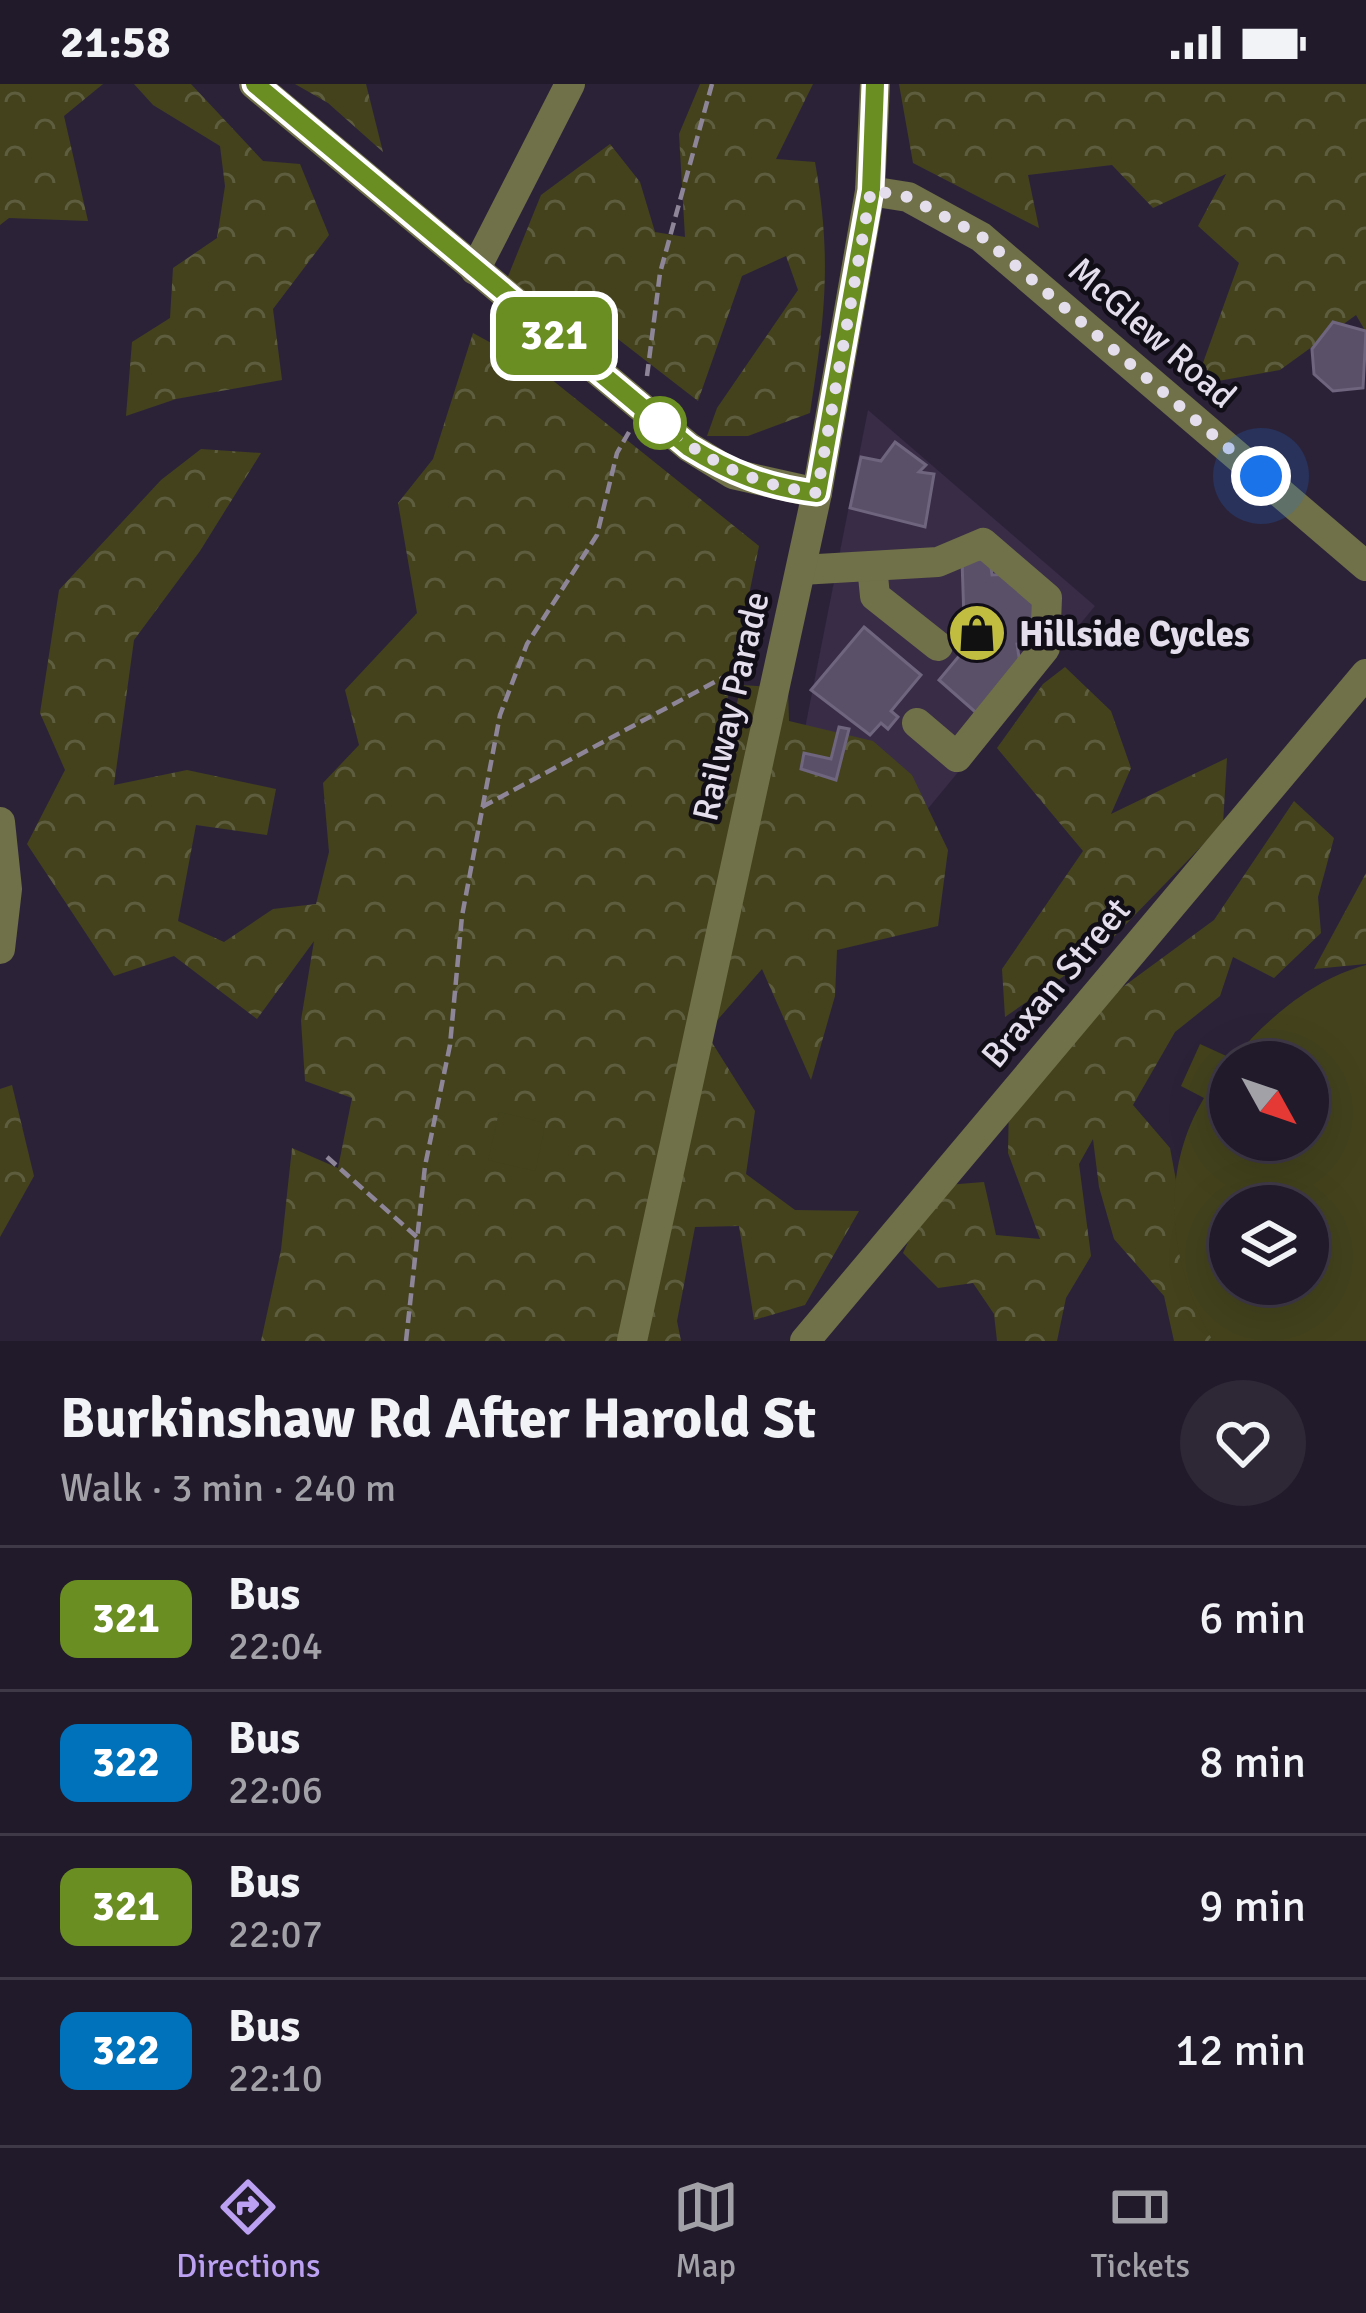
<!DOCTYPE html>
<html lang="en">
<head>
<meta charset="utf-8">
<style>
  body { margin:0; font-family:Signika,sans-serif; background:#2d2736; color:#f1f3f6; height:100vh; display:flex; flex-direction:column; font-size:45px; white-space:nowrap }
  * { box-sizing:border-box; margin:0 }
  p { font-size:39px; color:#a2a1a8 }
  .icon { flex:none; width:66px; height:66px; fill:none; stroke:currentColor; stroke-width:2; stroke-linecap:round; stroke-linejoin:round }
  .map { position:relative; height:1257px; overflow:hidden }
  .details { display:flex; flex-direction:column; background:#211a2a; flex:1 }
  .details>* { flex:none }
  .badge { padding:0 24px; border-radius:18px; font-size:42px; line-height:78px }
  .needle { width:78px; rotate:130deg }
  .tools { position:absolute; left:1209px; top:957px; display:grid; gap:24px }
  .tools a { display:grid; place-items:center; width:120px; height:120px; border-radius:50%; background:#211a2a; box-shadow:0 12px 48px #0002,0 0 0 3px #3e3847; font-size:60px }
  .you { position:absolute; width:60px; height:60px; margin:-30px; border:9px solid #fff; border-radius:50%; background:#1a73e8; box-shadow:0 0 0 18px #1a73e833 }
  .map>.badge { position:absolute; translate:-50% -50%; box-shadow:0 0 0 6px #fff }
  .round { display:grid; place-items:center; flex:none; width:126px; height:126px; border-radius:63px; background:#2d2736 }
  .overview { display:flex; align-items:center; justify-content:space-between; height:204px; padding:0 60px }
  h1 { font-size:57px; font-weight:700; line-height:90px }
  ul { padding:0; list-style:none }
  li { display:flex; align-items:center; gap:36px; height:144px; padding:0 60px; border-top:3px solid #3e3847 }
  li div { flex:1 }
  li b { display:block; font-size:45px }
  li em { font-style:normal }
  li .badge { min-width:132px; font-weight:700; text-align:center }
  .status { display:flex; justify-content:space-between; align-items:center; height:84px; padding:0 60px; background:#211a2a; direction:ltr }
  .status svg { height:33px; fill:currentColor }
  .tabs { display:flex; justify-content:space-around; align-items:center; height:168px; border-top:3px solid #3e3847; background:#211a2a; font-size:33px; color:#a2a1a8 }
  .tabs a { display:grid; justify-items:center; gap:6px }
  .tabs .active { color:#bca0f2 }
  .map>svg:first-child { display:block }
  .built { fill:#382c46 }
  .forest { fill:url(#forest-crowns) }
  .pitch { fill:#43421d; fill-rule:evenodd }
  .building { fill:#5a5068; stroke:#6f657e; stroke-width:3 }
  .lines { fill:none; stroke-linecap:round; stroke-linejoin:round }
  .path { stroke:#8e8698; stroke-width:4.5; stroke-dasharray:12 6; stroke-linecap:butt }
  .minor { stroke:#707049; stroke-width:30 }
  .line-casing { stroke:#fff; stroke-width:27 }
  .line { stroke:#6b8e23; stroke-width:18 }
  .walk { stroke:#e3ddec; stroke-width:12; stroke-dasharray:0 21.6 }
  .stop-dot { fill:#fff; stroke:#6b8e23; stroke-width:6 }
  .labels { text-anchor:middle; stroke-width:9; stroke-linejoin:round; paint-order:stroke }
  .street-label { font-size:36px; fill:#e3ddec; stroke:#120e18 }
  .poi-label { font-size:36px; font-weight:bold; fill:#e3ddec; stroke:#120e18; text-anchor:start }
</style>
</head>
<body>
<div class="status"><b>21:58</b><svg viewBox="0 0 49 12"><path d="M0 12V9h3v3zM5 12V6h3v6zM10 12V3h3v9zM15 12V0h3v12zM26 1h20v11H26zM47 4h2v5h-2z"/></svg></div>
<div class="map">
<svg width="1366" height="1257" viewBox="0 0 1366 1257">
  <defs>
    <pattern id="forest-crowns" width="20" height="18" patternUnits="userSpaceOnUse" patternTransform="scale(3)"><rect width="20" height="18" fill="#43421d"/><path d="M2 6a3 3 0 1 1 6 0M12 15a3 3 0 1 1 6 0" fill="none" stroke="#5e5d3e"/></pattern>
  </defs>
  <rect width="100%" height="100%" fill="#2c2238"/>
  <path class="built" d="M 868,326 L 1095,522 L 884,778 L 793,705 Z"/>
  <g class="forest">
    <path d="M 0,0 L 103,0 L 64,32 L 88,137 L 9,134 L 0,141 Z"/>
    <path d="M 134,0 L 191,0 L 263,77 L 300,80 L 329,151 L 273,225 L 282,296 L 176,315 L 126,332 L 132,258 L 170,234 L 173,184 L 217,154 L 225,102 L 220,62 L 153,21 Z"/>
    <path d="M 295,0 L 366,0 L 383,68 L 328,19 Z"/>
    <path d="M 700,0 L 813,0 L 776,75 L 815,78 C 832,175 825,232 810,329 L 748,352 L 707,352 L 717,324 L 798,206 L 786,172 L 742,192 L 698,317 L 605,245 L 538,227 L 502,207 L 541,111 L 610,60 L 640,98 L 655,148 L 685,153 L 679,50 Z"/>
    <path d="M 899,0 L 1366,0 L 1366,248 L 1356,231 L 1280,286 L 1195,301 L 1239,179 L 1198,142 L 1226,90 L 1153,124 L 1112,81 L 1028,91 L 1039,144 L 913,79 Z"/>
    <path d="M 473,249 L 504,266 L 506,259 L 759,462 L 713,686 L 722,687 L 741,601 L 788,604 L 789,637 L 873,657 L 912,691 L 948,766 L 938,842 L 837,866 L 835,912 L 811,996 L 762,885 L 706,949 L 755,1027 L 746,1090 L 795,1126 L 859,1127 L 805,1221 L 754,1236 L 739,1142 L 695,1143 L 677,1237 L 681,1257 L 261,1257 L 281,1166 L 292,1064 L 338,1084 L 352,1014 L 305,997 L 301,936 L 314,857 L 257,935 L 174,872 L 114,892 L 27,760 L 65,686 L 40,629 L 59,506 L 161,396 L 201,365 L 261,369 L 200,467 L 134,556 L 114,701 L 187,686 L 276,705 L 267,751 L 196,741 L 178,837 L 224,858 L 273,825 L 316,820 L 329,768 L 323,699 L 359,661 L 345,606 L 417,529 L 398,419 L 433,375 Z"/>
    <path d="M 1065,583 L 1111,627 L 1131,684 L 1111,730 L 1227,674 L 1223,740 L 1100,867 L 1005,933 L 1002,885 L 1083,767 L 997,664 L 1043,600 Z"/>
    <path d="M 1294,717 L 1334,754 L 1318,813 L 1321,849 L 1274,894 L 1233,873 L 1220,912 L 1175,948 L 1133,1021 L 1170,1064 L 1180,1118 L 1244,1257 L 1174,1257 L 1164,1212 L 1114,1155 L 1099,1103 L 1093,1055 L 1079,1080 L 1091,1172 L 1066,1214 L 1057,1257 L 997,1257 L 994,1230 L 973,1199 L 938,1204 L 903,1169 L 934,1102 L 984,1098 L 996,1151 L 1040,1155 L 1008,1069 L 1009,1017 L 1120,905 L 1214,836 Z"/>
    <path d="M 1366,789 L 1366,880 L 1314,885 Z"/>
    <path d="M 12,1001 L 34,1092 L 0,1153 L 0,1005 Z"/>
  </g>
  <g class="pitch">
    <path d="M 1366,881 L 1366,1257 L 1213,1257 C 1169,1180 1158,1091 1204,1014 L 1181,1002 L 1200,960 L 1233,975 C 1268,934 1313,895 1366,881 ZM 1230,978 L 1308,978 L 1308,1056 L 1230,1056 ZM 1308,1122 L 1308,1200 L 1230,1200 L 1230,1122 Z"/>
    <path d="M 499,1028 L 546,1039 L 535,1087 L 488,1076 Z"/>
  </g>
  <g class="building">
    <path d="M 1333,238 L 1366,247 L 1363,304 L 1333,307 L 1314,290 L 1312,265 Z"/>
    <path d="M 895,358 L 926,381 L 919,388 L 934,390 L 925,443 L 850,424 L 861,373 L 881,377 Z"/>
    <path d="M 990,475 L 992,491 L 1012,490 L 1037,512 L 1036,558 L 1017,560 L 1020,580 L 981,633 L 939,596 L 965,565 L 962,476 Z"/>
    <path d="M 864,543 L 921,591 L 891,627 L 898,633 L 888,645 L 881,639 L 870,651 L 811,606 Z"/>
    <path d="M 839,643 L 849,645 L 836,696 L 801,685 L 804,669 L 831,675 Z"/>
  </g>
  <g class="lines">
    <g class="path">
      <path d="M 647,292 L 660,189 L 712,0"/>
      <path d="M 482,723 L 752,578"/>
      <path d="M 327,1073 L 418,1154"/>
      <path d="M 406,1257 L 425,1082 L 450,961 L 462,832 L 500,631 L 527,560 L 597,451 L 617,369 L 629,348"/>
    </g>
    <g class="minor">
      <path d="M 254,0 L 689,363 L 733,390 L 817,409"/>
      <path d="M 870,107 L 908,113 L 981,153 L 1366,482"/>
      <path d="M 475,186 L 570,0"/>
      <path d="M 872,482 L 875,512 L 938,562"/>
      <path d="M 801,486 L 938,478 L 983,459 L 1047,514 L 1045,564 L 957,673 L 917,639"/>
      <path d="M 0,738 L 7,805 L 0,865"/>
      <path d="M 632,1257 L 817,409 L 870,107 L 875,0"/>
      <path d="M 805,1257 L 1366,590"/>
    </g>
  </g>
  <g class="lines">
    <g class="line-casing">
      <path id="line" d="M 255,0 L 689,363 C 731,389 767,403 817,409 L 871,106 L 875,0"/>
    </g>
    <use href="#line" class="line"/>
    <path class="walk" d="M 660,339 C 709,379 754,401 817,409 L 871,106 L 908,113 L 981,152 L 1261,392"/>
  </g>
  <defs>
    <g id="shop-disc" transform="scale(3)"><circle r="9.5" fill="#c1bd40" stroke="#120e18"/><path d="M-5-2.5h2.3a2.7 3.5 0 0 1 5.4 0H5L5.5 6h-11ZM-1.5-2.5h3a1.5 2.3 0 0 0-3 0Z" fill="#111"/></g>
  </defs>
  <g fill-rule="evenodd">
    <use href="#shop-disc" x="977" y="549"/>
  </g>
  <circle class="stop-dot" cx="660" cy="339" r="24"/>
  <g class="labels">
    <g class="street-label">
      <text transform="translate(1153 248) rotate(41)" y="13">McGlew Road</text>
      <text transform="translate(730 622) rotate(-77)" y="13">Railway Parade</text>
      <text transform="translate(1055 898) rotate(-50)" y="13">Braxan Street</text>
    </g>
    <g class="poi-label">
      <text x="1019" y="562">Hillside Cycles</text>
    </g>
  </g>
</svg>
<div class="tools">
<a><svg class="needle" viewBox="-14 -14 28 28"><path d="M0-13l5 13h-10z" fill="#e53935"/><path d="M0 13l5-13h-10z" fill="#a2a1a8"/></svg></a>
<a><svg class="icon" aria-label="layers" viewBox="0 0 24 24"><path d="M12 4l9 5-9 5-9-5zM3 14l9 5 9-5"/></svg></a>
</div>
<div class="you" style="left:1261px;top:392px"></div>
<b class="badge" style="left:554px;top:252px;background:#6b8e23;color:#fff">321</b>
</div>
<section class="details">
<div class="overview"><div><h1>Burkinshaw Rd After Harold St</h1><p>Walk · 3 min · 240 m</p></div><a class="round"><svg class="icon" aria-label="heart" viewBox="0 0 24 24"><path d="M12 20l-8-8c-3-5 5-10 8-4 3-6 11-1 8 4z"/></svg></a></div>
<ul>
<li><span class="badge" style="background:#6b8e23;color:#fff">321</span><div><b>Bus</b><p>22:04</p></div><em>6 min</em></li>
<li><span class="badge" style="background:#0072bc;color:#fff">322</span><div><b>Bus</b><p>22:06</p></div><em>8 min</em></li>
<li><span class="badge" style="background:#6b8e23;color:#fff">321</span><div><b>Bus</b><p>22:07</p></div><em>9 min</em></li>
<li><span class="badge" style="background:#0072bc;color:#fff">322</span><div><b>Bus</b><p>22:10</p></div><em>12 min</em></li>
</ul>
</section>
<nav class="tabs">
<a class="active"><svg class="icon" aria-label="directions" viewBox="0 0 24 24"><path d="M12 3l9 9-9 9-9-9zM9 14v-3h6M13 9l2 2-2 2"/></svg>Directions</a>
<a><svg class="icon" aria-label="map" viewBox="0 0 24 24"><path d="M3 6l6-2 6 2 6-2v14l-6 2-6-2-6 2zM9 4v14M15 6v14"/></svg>Map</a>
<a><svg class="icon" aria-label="tickets" viewBox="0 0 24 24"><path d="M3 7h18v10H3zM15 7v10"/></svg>Tickets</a>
</nav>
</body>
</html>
